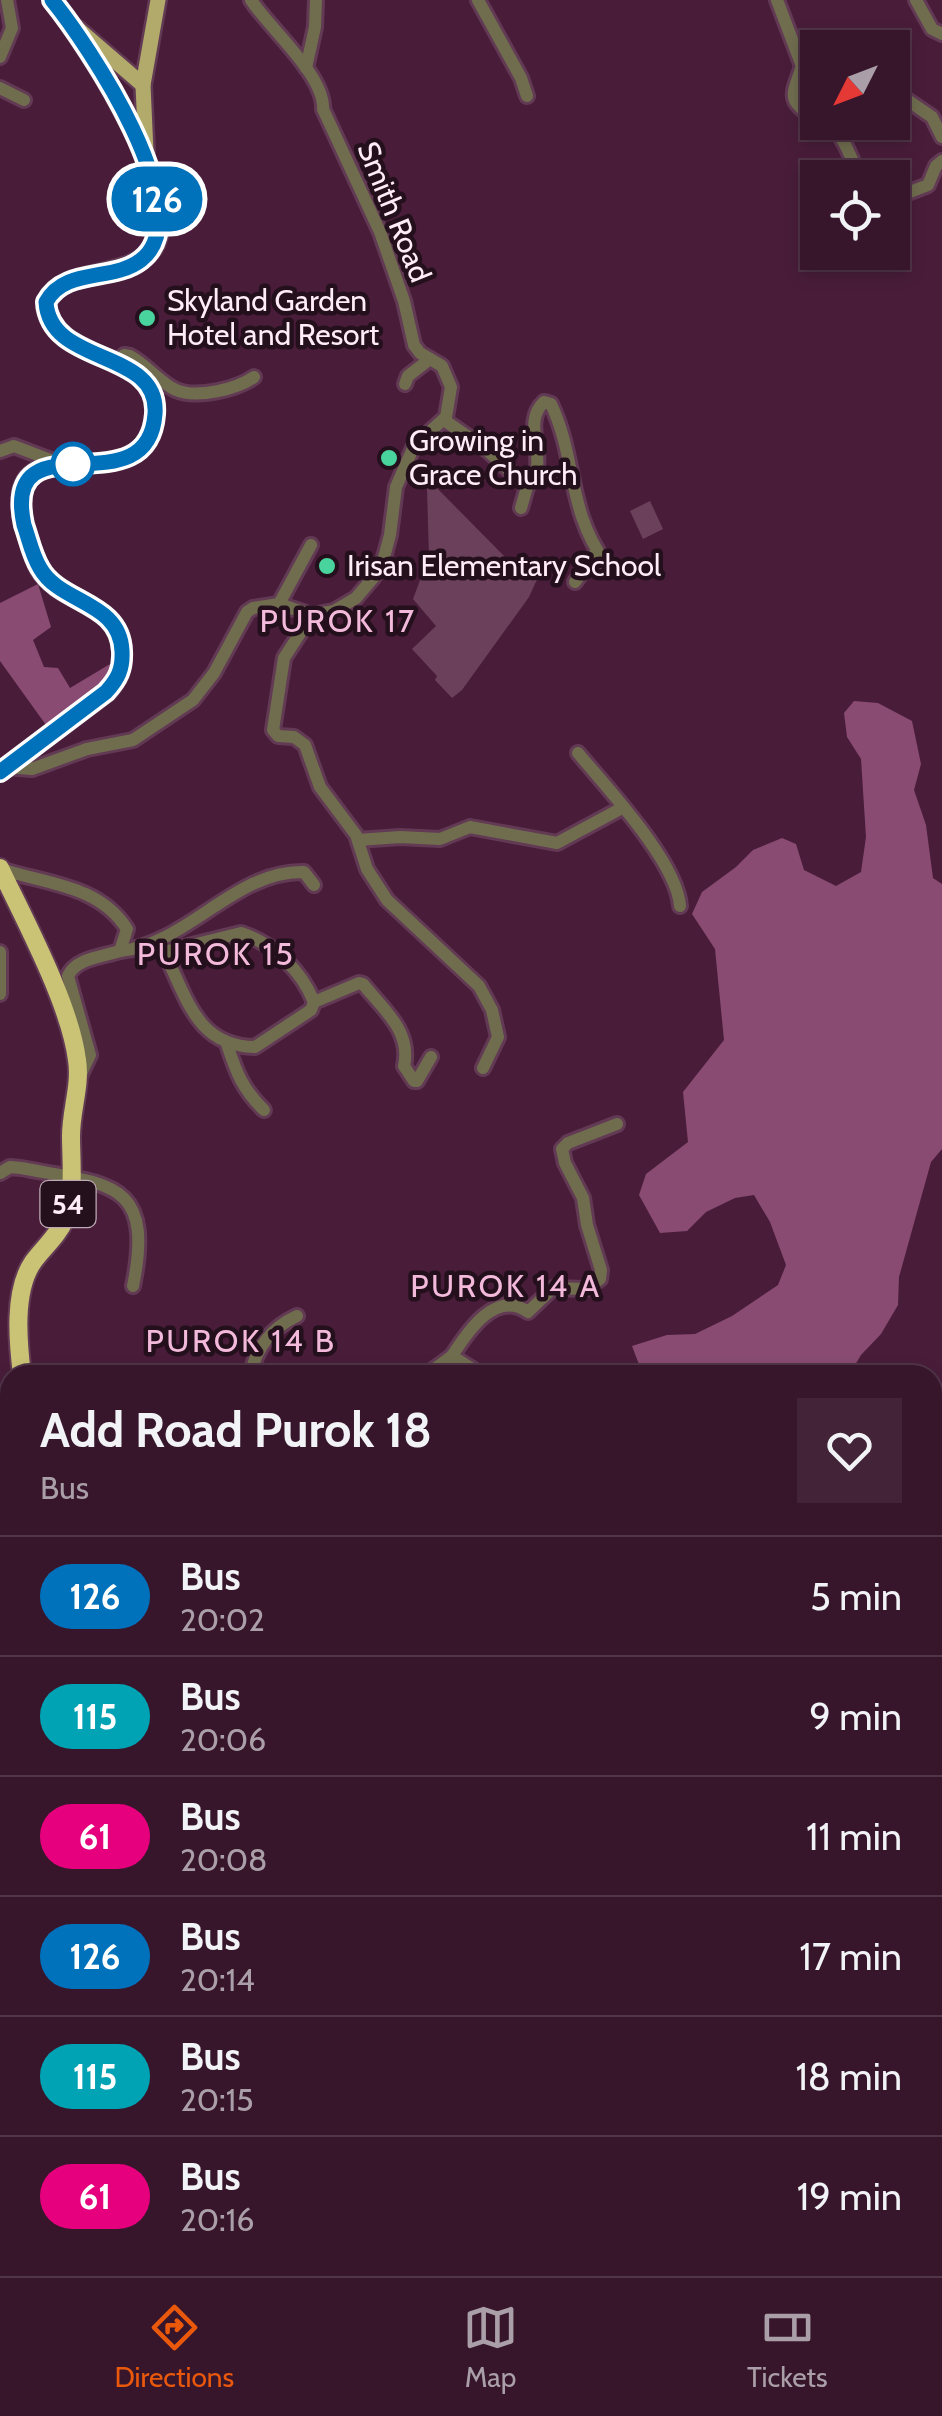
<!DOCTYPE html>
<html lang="en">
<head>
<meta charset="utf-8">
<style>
  body { margin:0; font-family:Cabin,sans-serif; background:#422338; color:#f1f3f6; height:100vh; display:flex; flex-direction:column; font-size:38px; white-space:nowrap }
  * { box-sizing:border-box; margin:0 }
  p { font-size:32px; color:#aa9fa9 }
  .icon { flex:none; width:55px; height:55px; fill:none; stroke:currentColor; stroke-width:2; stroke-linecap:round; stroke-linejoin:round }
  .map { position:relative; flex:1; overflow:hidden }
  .details { position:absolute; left:0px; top:1365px; width:942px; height:912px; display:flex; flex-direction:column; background:#37162c; border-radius:30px 30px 0 0; box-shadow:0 5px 15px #0003,0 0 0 2px #513548 }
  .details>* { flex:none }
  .badge { padding:0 20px; border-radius:32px; font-size:35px; line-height:65px }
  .needle { width:65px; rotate:228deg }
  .buttons { position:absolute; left:800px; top:30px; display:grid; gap:20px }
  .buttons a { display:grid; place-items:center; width:110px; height:110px; border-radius:0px; background:#37162c; box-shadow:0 5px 15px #0003,0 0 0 2px #513548; font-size:50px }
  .map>.badge { position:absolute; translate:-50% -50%; box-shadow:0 0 0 5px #fff }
  .round { display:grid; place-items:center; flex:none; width:105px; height:105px; border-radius:0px; background:#422338 }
  .headline { display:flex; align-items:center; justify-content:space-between; height:170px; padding:0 40px }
  h1 { font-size:48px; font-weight:700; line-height:75px }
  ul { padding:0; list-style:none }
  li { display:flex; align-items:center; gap:30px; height:120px; padding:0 40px; border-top:2px solid #513548 }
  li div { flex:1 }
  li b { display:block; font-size:38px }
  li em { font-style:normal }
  li .badge { min-width:110px; font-weight:700; text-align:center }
  .dock { display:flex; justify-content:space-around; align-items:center; height:140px; border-top:2px solid #513548; background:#37162c; font-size:28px; color:#aa9fa9 }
  .dock a { display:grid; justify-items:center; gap:5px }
  .dock .active { color:#ea580c }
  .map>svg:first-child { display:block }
  .green { fill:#6a405a }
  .forest { fill:#894b72 }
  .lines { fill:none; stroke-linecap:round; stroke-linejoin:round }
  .minor-casing { stroke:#623a54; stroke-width:18 }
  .major-casing { stroke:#623a54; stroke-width:20 }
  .highway-casing { stroke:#623a54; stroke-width:22 }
  .minor { stroke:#706d4f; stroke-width:12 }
  .major { stroke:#b1aa6b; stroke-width:15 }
  .highway { stroke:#cac275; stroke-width:18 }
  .line-casing { stroke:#fff; stroke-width:22 }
  .line { stroke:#0072bc; stroke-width:15 }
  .poi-dot { fill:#49d49d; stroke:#24101c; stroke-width:4 }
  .stop-dot { fill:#fff; stroke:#0072bc; stroke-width:5 }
  .labels { text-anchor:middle; stroke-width:9; stroke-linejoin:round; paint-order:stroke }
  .shield { fill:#24101c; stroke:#bdaab5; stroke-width:2.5 }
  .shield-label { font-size:28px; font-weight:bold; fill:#feecf6 }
  .street-label { font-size:30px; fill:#feecf6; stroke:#24101c }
  .poi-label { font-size:30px; fill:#feecf6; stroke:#24101c; text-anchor:start }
  .neighbourhood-label { font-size:32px; letter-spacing:2.5px; fill:#f2b9da; stroke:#24101c }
</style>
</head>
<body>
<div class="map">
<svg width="942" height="2276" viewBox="0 0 942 2276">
  <rect width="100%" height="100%" fill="#491d3a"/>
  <g class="green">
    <path d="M 432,483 L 505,557 L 539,575 L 529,597 L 462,690 L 452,698 L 435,680 L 437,676 L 412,649 L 436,626 L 413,599 L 429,556 L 427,488 Z"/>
    <path d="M 650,501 L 663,529 L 643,539 L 630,511 Z"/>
  </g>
  <g class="forest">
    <path d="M 38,584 L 51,627 L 33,640 L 44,667 L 58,668 L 70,688 L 110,664 L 108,675 L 101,682 L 46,725 L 0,661 L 0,603 Z"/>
    <path d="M 854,701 L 878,703 L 912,721 L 921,764 L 914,790 L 926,825 L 933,878 L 942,884 L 942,1149 L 931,1162 L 899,1277 L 898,1305 L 881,1334 L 861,1355 L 849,1375 L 643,1375 L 632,1346 L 667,1335 L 695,1334 L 732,1316 L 778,1285 L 786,1265 L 770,1222 L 754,1195 L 735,1198 L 706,1212 L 687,1231 L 660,1233 L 639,1195 L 646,1174 L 688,1142 L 683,1092 L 724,1040 L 715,949 L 692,914 L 702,892 L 736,867 L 753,850 L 782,838 L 796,844 L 804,870 L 836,886 L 861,872 L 866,837 L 861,759 L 847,737 L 844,713 Z"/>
    <path d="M 940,1939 L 942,1939 L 942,2227 L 932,2221 L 932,1948 Z"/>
  </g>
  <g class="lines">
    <g class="minor-casing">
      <g id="minor">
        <path d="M 478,0 L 521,78 L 527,96"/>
        <path d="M 777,0 L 802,66 C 793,95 784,101 818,119"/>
        <path d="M 916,0 L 932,29 L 942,34"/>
        <path d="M 0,57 L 12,28 L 7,0"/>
        <path d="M 306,68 L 315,27 L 316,0"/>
        <path d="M 0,88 L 24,100"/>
        <path d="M 897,93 L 932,117 L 942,137"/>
        <path d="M 824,122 C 848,136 847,156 862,178"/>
        <path d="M 892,199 L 928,185 L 936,166 L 942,161"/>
        <path d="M 116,363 L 124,355 L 130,356 C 147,365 159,382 176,390 C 197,399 237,389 254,377"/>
        <path d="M 405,384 L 408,376 L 430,359"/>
        <path d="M 444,420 L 487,450 L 527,487 C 553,463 519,425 544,402 L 551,404 C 577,459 567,510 605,562"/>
        <path d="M 0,451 L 14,446 L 61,464"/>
        <path d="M 521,508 L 527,487"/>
        <path d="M 575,582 L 597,551"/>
        <path d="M 279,604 L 311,545"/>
        <path d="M 312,615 L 284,658 L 273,730 L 278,736 L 294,737 L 305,745 L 320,787 L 356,835 L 367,869 L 387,900 L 479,986 L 492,1010 L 498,1037 L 483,1068"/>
        <path d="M 578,753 C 607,788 677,862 680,906"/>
        <path d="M 6,767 L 32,769 L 87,749 L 133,740 L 193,700 L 214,673 L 247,612 L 253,608 L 279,604 L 312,615 L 334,611 L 356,598 L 373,578 L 383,561 L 390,535 L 396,487 L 414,446 L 446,417 L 451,387 L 442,366 L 420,353 L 414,345 L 404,301 L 380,232 L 323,109 C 325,76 270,29 251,0"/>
        <path d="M 358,840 L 400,837 L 440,839 L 470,827 L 557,843 L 622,808"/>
        <path d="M 0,869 C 47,884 99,885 127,929 L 120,951 C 102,957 76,958 68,976 L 90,1055 L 79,1078"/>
        <path d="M 155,944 L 164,952 C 187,997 196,1046 255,1047 L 311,1010 L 314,1002 L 359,983 L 363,984 C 382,1008 412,1031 404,1066 L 414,1081 L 417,1081 L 431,1057"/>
        <path d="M 120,951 C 187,945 235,870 304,872 L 314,885"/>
        <path d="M 0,952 L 0,994"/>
        <path d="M 164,952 L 241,933 C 274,944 301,970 314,1002"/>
        <path d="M 227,1044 C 236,1072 243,1090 264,1110"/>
        <path d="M 0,1173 L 10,1167 L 21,1168 C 107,1185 155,1178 133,1286"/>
        <path d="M 452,1356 C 468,1331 496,1289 528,1312 L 553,1288 L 585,1289 L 600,1279 L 601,1270 L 587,1225 L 583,1198 L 565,1163 L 562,1149 L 568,1143 L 617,1124"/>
        <path d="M 250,1375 C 257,1347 271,1328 297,1316"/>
        <path d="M 426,1375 L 452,1356 L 482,1375"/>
        <path d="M 932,1451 L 942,1456"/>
        <path d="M 932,1522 L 942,1493"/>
        <path d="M 932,1573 L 942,1575"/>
        <path d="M 8,1699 L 10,1695"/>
        <path d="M 932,1712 L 942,1715"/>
        <path d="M 661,2276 L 662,2268"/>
      </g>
    </g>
    <g class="major-casing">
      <g id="major">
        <path d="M 78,29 L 143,85"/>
        <path d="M 146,152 L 143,85 L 158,0"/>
      </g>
    </g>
    <g class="highway-casing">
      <g id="highway">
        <path d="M 0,772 L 107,692 C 118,679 123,669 122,651 C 120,601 59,604 39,568 C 32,555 29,538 24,525 C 0,422 124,497 150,435 C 154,426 156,415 155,405 C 149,351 61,365 46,308 C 51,265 129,283 153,248 C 187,196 86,42 52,0"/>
        <path d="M 0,868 C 25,921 70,1004 77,1060 C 81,1085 71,1110 71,1136 C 71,1162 75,1195 65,1219 C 58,1236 43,1248 33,1262 C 13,1291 18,1342 22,1375"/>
        <path d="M 0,1447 L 10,1431"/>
      </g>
    </g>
    <use href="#minor" class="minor"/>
    <use href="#major" class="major"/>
    <use href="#highway" class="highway"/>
  </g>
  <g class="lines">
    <g class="line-casing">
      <path id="line" d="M 0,772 L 106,692 C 118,679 123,669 122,651 C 120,601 60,604 40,568 C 32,555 29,539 24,525 C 0,414 148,511 155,414 C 160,348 50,367 46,302 C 65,267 113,282 141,260 C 202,213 87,43 52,0"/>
    </g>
    <use href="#line" class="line"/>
  </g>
  <g class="poi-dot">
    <circle cx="147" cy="318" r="10"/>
    <circle cx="389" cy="458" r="10"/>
    <circle cx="327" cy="566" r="10"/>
  </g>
  <circle class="stop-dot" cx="73" cy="464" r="20"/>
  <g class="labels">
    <rect class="shield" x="40.5" y="1181" width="55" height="46" rx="8"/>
    <g class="shield-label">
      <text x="68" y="1214">54</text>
    </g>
    <g class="street-label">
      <text transform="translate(394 212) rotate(68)" y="10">Smith Road</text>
    </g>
    <g class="poi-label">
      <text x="167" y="311">Skyland Garden<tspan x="167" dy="34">Hotel and Resort</tspan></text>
      <text x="409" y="451">Growing in<tspan x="409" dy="34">Grace Church</tspan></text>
      <text x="347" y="576">Irisan Elementary School</text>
    </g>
    <g class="neighbourhood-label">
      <text x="338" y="632">PUROK 17</text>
      <text x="216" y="965">PUROK 15</text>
      <text x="506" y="1297">PUROK 14 A</text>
      <text x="241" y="1352">PUROK 14 B</text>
    </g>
  </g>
</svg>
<div class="buttons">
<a><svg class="needle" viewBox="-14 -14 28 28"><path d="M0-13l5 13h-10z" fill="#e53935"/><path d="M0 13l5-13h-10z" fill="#aa9fa9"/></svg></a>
<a><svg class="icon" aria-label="locate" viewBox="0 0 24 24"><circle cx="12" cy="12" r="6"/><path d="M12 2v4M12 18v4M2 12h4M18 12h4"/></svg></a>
</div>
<b class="badge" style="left:157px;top:199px;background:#0072bc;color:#fff">126</b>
<section class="details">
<div class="headline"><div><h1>Add Road Purok 18</h1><p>Bus</p></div><a class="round"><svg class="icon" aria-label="heart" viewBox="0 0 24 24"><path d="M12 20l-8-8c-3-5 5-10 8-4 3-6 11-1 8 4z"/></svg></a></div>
<ul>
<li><span class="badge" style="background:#0072bc;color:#fff">126</span><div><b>Bus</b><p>20:02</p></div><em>5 min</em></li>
<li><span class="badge" style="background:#00a3b4;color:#fff">115</span><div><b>Bus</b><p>20:06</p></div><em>9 min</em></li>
<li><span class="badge" style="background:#e6007e;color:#fff">61</span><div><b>Bus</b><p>20:08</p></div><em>11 min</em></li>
<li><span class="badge" style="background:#0072bc;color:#fff">126</span><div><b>Bus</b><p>20:14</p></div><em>17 min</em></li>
<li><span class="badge" style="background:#00a3b4;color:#fff">115</span><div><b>Bus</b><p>20:15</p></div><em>18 min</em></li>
<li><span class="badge" style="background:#e6007e;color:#fff">61</span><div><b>Bus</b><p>20:16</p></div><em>19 min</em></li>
</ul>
</section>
</div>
<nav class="dock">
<a class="active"><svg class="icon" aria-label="directions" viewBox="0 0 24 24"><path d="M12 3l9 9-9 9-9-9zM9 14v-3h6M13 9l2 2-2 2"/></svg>Directions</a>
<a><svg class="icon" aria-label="map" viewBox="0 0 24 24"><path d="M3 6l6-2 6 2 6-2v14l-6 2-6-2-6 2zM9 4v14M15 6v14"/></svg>Map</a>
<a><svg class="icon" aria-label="tickets" viewBox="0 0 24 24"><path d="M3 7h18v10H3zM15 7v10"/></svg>Tickets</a>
</nav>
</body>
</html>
